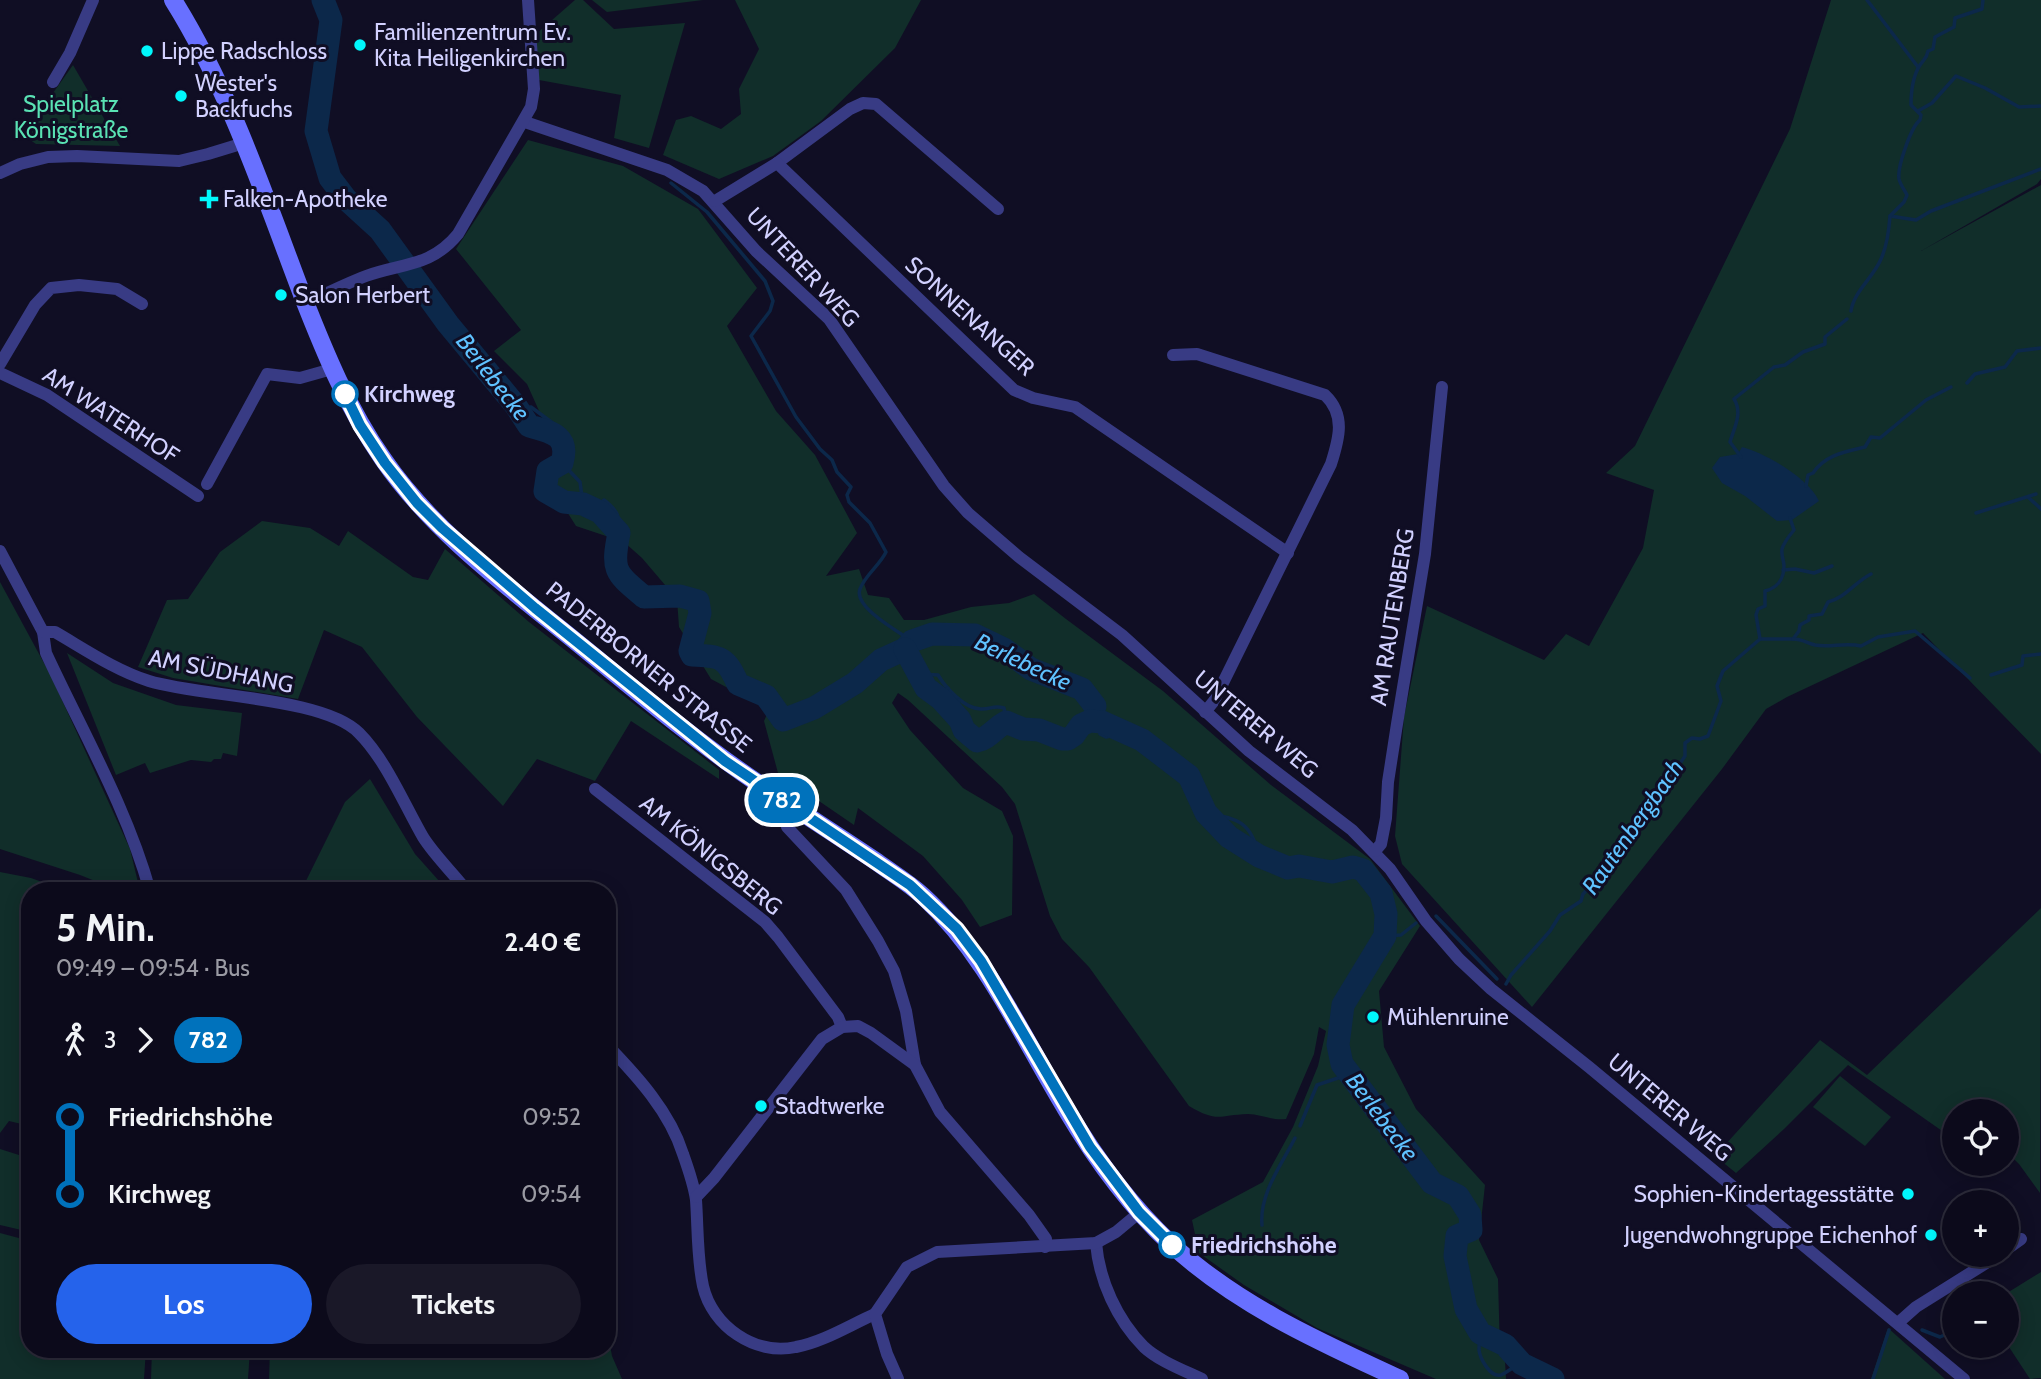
<!DOCTYPE html>
<html lang="de">
<head>
<meta charset="utf-8">
<style>
  body { margin:0; font-family:Cabin,sans-serif; background:#1a1828; color:#f1f3f6; height:100vh; display:flex; flex-direction:column; font-size:26px; white-space:nowrap }
  * { box-sizing:border-box; margin:0 }
  p { font-size:23px; color:#9a9aa3 }
  .icon { flex:none; width:38px; height:38px; fill:none; stroke:currentColor; stroke-width:2; stroke-linecap:round; stroke-linejoin:round }
  .map { position:relative; flex:1; overflow:hidden }
  .sheet { position:absolute; left:21px; top:882px; width:595px; height:476px; display:flex; flex-direction:column; background:#0c0a1b; border-radius:28px; box-shadow:0 4px 18px #0003,0 0 0 2px #2c2b3a }
  .sheet>* { flex:none }
  .badge { padding:0 14px; border-radius:23px; font-size:24px; line-height:46px }
  .controls { position:absolute; left:1942px; top:1099px; display:grid; gap:14px }
  .controls a { display:grid; place-items:center; width:77px; height:77px; border-radius:50%; background:#0c0a1b; box-shadow:0 4px 18px #0003,0 0 0 2px #2c2b3a; font-size:35px }
  .map>.badge { position:absolute; translate:-50% -50%; box-shadow:0 0 0 4px #fff }
  .legs { display:flex; align-items:center; gap:10px; height:77px; padding:0 35px; font-size:23px }
  .legs p { margin-inline-start:auto }
  .summary { display:flex; align-items:center; justify-content:space-between; height:119px; padding:0 35px }
  h1 { font-size:38px; font-weight:700; line-height:52px }
  .primary-button { display:flex; gap:14px; margin-top:auto; padding:14px 35px }
  .primary-button a { flex:1; height:80px; border-radius:42px; background:#2563eb; color:#fff; font-size:28px; font-weight:700; line-height:80px; text-align:center }
  .primary-button a+a { background:#1a1828; color:#f1f3f6 }
  ul { padding:0 35px; list-style:none }
  li { display:flex; align-items:center; gap:24px; height:77px; font-size:26px }
  li i { display:grid; place-items:center; width:10px; height:100%; margin:0 9px; background:currentColor }
  li i::after { content:''; width:18px; height:18px; margin:-9px; border:5px solid; border-radius:50%; background:#0c0a1b }
  li p { margin-inline-start:auto }
  li:first-child i { background:linear-gradient(#0000 50%,currentColor 0) }
  li:last-child i { background:linear-gradient(currentColor 50%,#0000 0) }
  .map>svg:first-child { display:block }
  .green { fill:#112e2a }
  .water { fill:#0c284a }
  .lines { fill:none; stroke-linecap:round; stroke-linejoin:round }
  .stream { stroke:#0c284a; stroke-width:3.5 }
  .river { stroke:#0c284a; stroke-width:23 }
  .street { stroke:#383b84; stroke-width:12 }
  .secondary { stroke:#6870ff; stroke-width:18 }
  .line-1-casing { stroke:#fff; stroke-width:16 }
  .line-1 { stroke:#0072bc; stroke-width:10 }
  .poi-dot { fill:#00f7fc; stroke:#100e24; stroke-width:2.5 }
  .stop-1-dot { fill:#fff; stroke:#0072bc; stroke-width:3.5 }
  .labels { text-anchor:middle; stroke-width:6; stroke-linejoin:round; paint-order:stroke }
  .poi-label { font-size:23px; fill:#d2d1ff; stroke:#100e24; text-anchor:start }
  .park-label { font-size:23px; fill:#5ae2b4; stroke:#100e24 }
  .street-label { font-size:23px; fill:#d2d1ff; stroke:#100e24 }
  .stop-label { font-size:23px; font-weight:bold; fill:#d2d1ff; stroke:#100e24; text-anchor:start }
  .water-label { font-size:24px; font-style:italic; fill:#5fc2ff; stroke:#100e24 }
</style>
</head>
<body>
<div class="map">
<svg width="2041" height="1379" viewBox="0 0 2041 1379">
  <rect width="100%" height="100%" fill="#100e24"/>
  <g class="green">
    <path d="M 575,0 L 583,0 L 614,29 L 685,23 L 649,148 L 614,138 L 621,95 L 539,80 L 535,35 Z"/>
    <path d="M 592,0 L 703,0 L 607,12 Z"/>
    <path d="M 735,0 L 921,0 L 895,48 L 821,121 L 773,156 L 719,179 L 663,155 L 676,120 L 691,116 L 721,129 L 741,114 L 739,89 L 759,49 Z"/>
    <path d="M 1831,0 L 2041,0 L 2041,179 L 2037,184 L 1921,251 L 2041,185 L 2041,754 L 1923,633 L 1787,697 L 1766,709 L 1722,769 L 1532,1007 L 1402,864 L 1395,836 L 1404,717 L 1427,606 L 1544,660 L 1566,634 L 1589,646 L 1643,548 L 1654,490 L 1606,473 L 1635,446 L 1790,129 Z"/>
    <path d="M 73,65 L 120,146 L 36,144 L 23,135 Z"/>
    <path d="M 528,140 L 623,166 L 698,209 L 757,288 L 727,326 L 776,411 L 815,455 L 857,533 L 826,576 L 859,569 L 868,595 L 889,598 L 904,620 L 924,620 L 971,607 L 1009,603 L 1034,594 L 1066,619 L 1163,691 L 1271,785 L 1370,859 L 1420,926 L 1379,991 L 1384,1047 L 1416,1109 L 1485,1185 L 1479,1240 L 1498,1279 L 1500,1351 L 1505,1361 L 1506,1379 L 1436,1379 L 1317,1328 L 1244,1285 L 1199,1253 L 1192,1220 L 1263,1182 L 1293,1127 L 1318,1066 L 1326,1031 L 1319,1027 L 1314,1054 L 1286,1119 C 1272,1121 1261,1114 1248,1114 C 1218,1115 1218,1123 1189,1106 L 1089,967 L 1062,939 L 1050,916 L 1015,804 L 1002,787 L 908,700 L 898,693 L 892,703 L 910,730 L 963,788 L 1002,811 L 1013,836 L 1012,915 L 980,927 L 962,900 L 923,856 L 858,808 L 854,825 L 778,773 L 764,721 L 769,710 L 711,679 L 679,627 L 677,599 L 642,558 L 624,542 L 576,526 L 552,488 L 557,451 L 527,384 L 494,351 L 521,330 L 456,249 Z"/>
    <path d="M 262,521 L 310,528 L 339,546 L 348,531 L 413,577 L 428,580 L 445,549 L 529,622 L 719,770 L 719,779 L 631,721 L 595,781 L 537,759 L 503,806 L 417,717 L 362,647 L 324,630 L 298,699 L 173,678 L 138,667 L 167,600 L 188,599 L 220,552 Z"/>
    <path d="M 0,582 L 51,676 L 130,849 L 140,891 L 120,891 L 80,875 L 0,849 Z"/>
    <path d="M 67,653 L 113,683 L 176,705 L 242,713 L 237,756 L 223,753 L 221,759 L 214,759 L 211,762 L 191,760 L 150,773 L 145,763 L 116,775 Z"/>
    <path d="M 370,779 L 415,854 L 448,891 L 301,891 L 345,802 Z"/>
    <path d="M 0,872 L 31,878 L 67,891 L 30,891 L 30,1126 L 9,1121 L 0,1133 Z"/>
    <path d="M 2041,908 L 2040,1193 L 2019,1164 L 2007,1152 L 2007,1111 L 1955,1111 L 1955,1140 L 1848,1065 L 1784,1129 L 1736,1173 L 1715,1156 L 1820,1040 L 1867,1075 Z"/>
    <path d="M 1840,1076 L 1891,1117 L 1865,1146 L 1813,1107 Z"/>
    <path d="M 0,1149 L 19,1155 L 30,1152 L 30,1232 L 0,1225 Z"/>
    <path d="M 0,1233 L 30,1241 L 30,1349 L 146,1349 L 144,1379 L 0,1379 Z"/>
    <path d="M 2041,1272 L 2041,1378 L 2030,1379 L 2007,1344 L 2007,1293 Z"/>
    <path d="M 1888,1328 L 1945,1379 L 1871,1379 Z"/>
    <path d="M 607,1329 L 612,1356 L 622,1379 L 269,1379 L 270,1349 L 534,1349 L 537,1353 L 540,1349 L 607,1349 Z"/>
    <path d="M 152,1349 L 250,1349 L 248,1379 L 151,1379 Z"/>
  </g>
  <path class="water" d="M 1742,447 C 1766,453 1809,479 1819,501 L 1792,520 L 1777,521 L 1745,496 L 1722,483 L 1712,468 L 1720,457 L 1738,454 Z"/>
  <g class="lines">
    <g class="stream">
      <path d="M 1867,0 L 1918,67"/>
      <path d="M 1918,111 L 1932,103 L 1956,76 L 1985,88 L 2019,107 L 2041,106"/>
      <path d="M 671,183 L 707,212 L 765,281 L 773,301 L 770,311 L 751,336 L 796,417 L 820,449 L 832,460 L 837,472 L 851,487 L 847,495 L 849,502 L 870,523 L 886,552 C 880,565 865,575 860,589 C 853,607 899,632 912,641"/>
      <path d="M 1890,216 L 1916,220 L 1931,211 L 2041,169"/>
      <path d="M 1851,311 C 1854,291 1873,278 1881,259 C 1887,246 1889,230 1890,216 L 1904,202 L 1907,195 C 1905,191 1900,184 1899,179 C 1897,167 1911,127 1920,120 L 1921,115 L 1911,105 C 1911,93 1913,76 1920,65 C 1924,59 1927,58 1928,51 L 1933,49 L 1935,37 L 1954,27 L 1955,18 L 1982,9 L 1983,0"/>
      <path d="M 1967,383 L 1975,374 L 2005,367 L 2017,351 L 2041,348"/>
      <path d="M 518,409 L 531,407 L 554,424 L 555,434"/>
      <path d="M 1741,457 L 1730,442 C 1734,428 1743,413 1734,399 L 1774,367 L 1785,365 L 1803,352 L 1825,344 L 1825,337 L 1847,319"/>
      <path d="M 562,463 L 580,482 L 583,504"/>
      <path d="M 1806,486 L 1808,475 L 1813,473 C 1825,455 1844,452 1865,447 L 1871,437 L 1880,438 L 1926,400 L 1951,387"/>
      <path d="M 2028,497 L 2041,509"/>
      <path d="M 595,510 L 604,500 C 617,510 621,517 619,533"/>
      <path d="M 1976,513 L 2036,494"/>
      <path d="M 1783,570 L 1795,569 L 1814,573 L 1832,566"/>
      <path d="M 1760,639 L 1793,639 L 1799,631 L 1800,625 L 1809,620 L 1809,616 L 1822,614 L 1828,602 C 1845,598 1855,582 1871,574"/>
      <path d="M 1793,639 C 1802,639 1807,643 1815,645 C 1830,648 1845,642 1861,646 L 1878,637 L 1915,631 L 1970,678"/>
      <path d="M 919,674 L 938,675 C 945,687 965,710 982,709 C 991,709 994,705 1004,708 L 1006,722"/>
      <path d="M 1991,675 L 2022,665 L 2023,656 L 2041,654"/>
      <path d="M 938,696 L 948,688"/>
      <path d="M 956,715 L 959,700"/>
      <path d="M 1098,722 L 1100,734 L 1106,737 L 1124,733"/>
      <path d="M 1206,813 C 1238,819 1251,821 1259,856"/>
      <path d="M 1436,916 L 1497,979"/>
      <path d="M 1385,936 L 1401,935 L 1416,923"/>
      <path d="M 1506,984 L 1511,975 L 1550,931 L 1560,915 L 1581,901 L 1583,894 L 1617,857 L 1685,756 L 1685,743 L 1692,738 L 1700,739 L 1708,736 L 1721,701 L 1717,686 L 1723,671 L 1760,639 L 1756,615 L 1758,609 L 1765,606 L 1765,591 C 1777,588 1784,579 1784,566 C 1784,560 1781,556 1782,549 C 1784,542 1789,536 1794,530 L 1790,518"/>
      <path d="M 1300,1126 L 1317,1085 L 1341,1077 L 1350,1076"/>
      <path d="M 1262,1225 C 1259,1194 1282,1164 1295,1138"/>
      <path d="M 1922,1330 L 1940,1337 L 1953,1331"/>
      <path d="M 1480,1333 C 1480,1338 1479,1345 1479,1350 C 1480,1358 1490,1378 1501,1375 C 1508,1372 1513,1366 1522,1364"/>
      <path d="M 1873,1379 L 1889,1330"/>
    </g>
    <g class="river">
      <path d="M 323,0 L 331,20 L 316,131 L 330,178 L 346,199 L 380,230 L 448,324 L 516,406 L 529,426 C 551,432 570,435 562,463 L 548,471 L 545,491 L 564,502 L 583,504 L 600,512 L 619,533 C 611,572 616,573 644,597 L 680,596 L 698,601 L 700,613 L 690,651 L 692,655 C 721,656 726,657 738,684 L 766,696 L 783,720 L 814,708 L 855,683 L 881,660 L 905,649 L 912,641 L 932,634 L 975,635 L 1004,649 L 1031,669 L 1082,689 L 1095,706"/>
      <path d="M 905,649 L 926,688 L 941,699 L 960,720 L 964,730 L 977,741 C 988,739 996,727 1006,722 L 1023,729 L 1039,730 L 1062,739 L 1068,739 L 1074,735 L 1081,725 L 1090,721 L 1102,722 L 1142,740 L 1189,776 L 1206,813 L 1229,837 L 1259,856 L 1288,868 L 1299,866 L 1332,872 L 1353,867 L 1363,870 L 1381,893 L 1386,914 L 1385,936 L 1343,1005 L 1338,1045 L 1342,1064 L 1432,1183 L 1458,1196 L 1470,1215 L 1471,1230 L 1457,1236 L 1455,1256 L 1466,1309 L 1480,1333 L 1505,1345 L 1522,1364 L 1553,1379"/>
    </g>
    <g class="street">
      <path d="M 53,82 L 70,53 L 93,0"/>
      <path d="M 525,122 L 667,170 L 703,191 L 756,251 L 829,319 L 944,486 L 968,513 L 1019,557 L 1122,635 L 1249,751 L 1352,830 L 1390,869 L 1426,921 L 1459,959 L 1491,989 L 1589,1067 L 1964,1379"/>
      <path d="M 777,163 L 850,109 L 863,103 L 876,104 L 998,209"/>
      <path d="M 0,173 L 20,164 L 48,157 L 77,156 L 179,161 L 208,154 L 244,143"/>
      <path d="M 715,201 L 777,163 L 1014,390 L 1033,398 L 1075,407 L 1288,553"/>
      <path d="M 306,303 C 325,294 345,284 366,276 C 402,263 431,267 458,234 L 531,107 L 534,89 L 528,0"/>
      <path d="M 1173,355 L 1197,354 L 1325,395 C 1346,415 1339,439 1331,464 L 1214,701 L 1205,712"/>
      <path d="M 0,364 L 35,305 L 51,288 L 79,285 L 117,289 L 142,304"/>
      <path d="M 0,373 L 47,395 L 198,496"/>
      <path d="M 207,484 L 267,374 L 300,378 L 332,369"/>
      <path d="M 0,551 L 43,632 L 46,653 C 82,731 127,808 150,891"/>
      <path d="M 43,632 L 55,632 C 86,650 115,670 149,681 C 201,697 324,697 359,733 C 386,760 404,804 423,837 C 435,856 453,873 467,891"/>
      <path d="M 595,789 L 765,922 L 778,937 L 838,1017 L 842,1027"/>
      <path d="M 787,827 L 846,890 L 878,941 L 894,971 L 906,1011 L 915,1065"/>
      <path d="M 1375,851 L 1381,844 L 1386,818 L 1388,782 L 1397,724 L 1425,554 L 1442,387"/>
      <path d="M 607,1045 C 637,1076 670,1112 683,1154 C 688,1168 694,1185 696,1200 C 698,1228 697,1258 703,1286 C 712,1326 755,1356 796,1347 C 823,1342 850,1325 875,1314"/>
      <path d="M 696,1197 L 714,1178 L 822,1039 L 842,1027 L 858,1026 L 871,1033 L 915,1065 L 940,1112 L 1029,1215 L 1046,1239 L 1045,1247"/>
      <path d="M 1096,1243 C 1099,1280 1117,1320 1144,1347 C 1159,1361 1183,1370 1202,1379"/>
      <path d="M 2007,1249 L 2021,1239"/>
      <path d="M 1898,1323 L 1916,1307 L 1999,1255"/>
      <path d="M 898,1379 L 887,1354 L 875,1314 L 907,1267 L 937,1252 L 1096,1243 L 1116,1232 L 1140,1212"/>
    </g>
    <path class="secondary" d="M 173,0 C 230,91 265,197 303,297 C 325,353 348,409 383,459 C 431,529 503,583 569,636 C 633,688 696,742 765,788 C 802,813 840,837 877,862 C 892,873 909,883 923,896 C 987,955 1021,1035 1066,1109 C 1095,1158 1129,1205 1171,1244 C 1237,1305 1320,1342 1400,1379"/>
  </g>
  <g class="lines">
    <g class="line-1-casing">
      <path id="line-1" d="M 345,394 L 360,425 L 385,463 L 417,503 L 442,528 L 535,608 L 725,761 L 910,885 L 957,929 L 981,961 L 1090,1147 L 1139,1212 L 1172,1245"/>
    </g>
    <use href="#line-1" class="line-1"/>
  </g>
  <g class="poi-dot">
    <circle cx="360" cy="45" r="7"/>
    <circle cx="147" cy="51" r="7"/>
    <circle cx="181" cy="96" r="7"/>
    <path d="M205.5 188.5h7v7h7v7h-7v7h-7v-7h-7v-7h7z"/>
    <circle cx="281" cy="295" r="7"/>
    <circle cx="1373" cy="1017" r="7"/>
    <circle cx="761" cy="1106" r="7"/>
    <circle cx="1908" cy="1194" r="7"/>
    <circle cx="1931" cy="1235" r="7"/>
  </g>
  <g class="stop-1-dot">
    <circle cx="345" cy="394" r="12"/>
    <circle cx="1172" cy="1245" r="12"/>
  </g>
  <g class="labels">
    <g class="poi-label">
      <text x="374" y="40">Familienzentrum Ev.<tspan x="374" dy="26">Kita Heiligenkirchen</tspan></text>
      <text x="161" y="59">Lippe Radschloss</text>
      <text x="195" y="91">Wester's<tspan x="195" dy="26">Backfuchs</tspan></text>
      <text x="223" y="207">Falken-Apotheke</text>
      <text x="295" y="303">Salon Herbert</text>
      <text x="1387" y="1025">Mühlenruine</text>
      <text x="775" y="1114">Stadtwerke</text>
      <text x="1894" y="1202" text-anchor="end">Sophien-Kindertagesstätte</text>
      <text x="1917" y="1243" text-anchor="end">Jugendwohngruppe Eichenhof</text>
    </g>
    <g class="park-label">
      <text x="71" y="112">Spielplatz<tspan x="71" dy="26">Königstraße</tspan></text>
    </g>
    <g class="street-label">
      <text transform="translate(803 267) rotate(47)" y="8">UNTERER WEG</text>
      <text transform="translate(970 316) rotate(42)" y="8">SONNENANGER</text>
      <text transform="translate(111 415) rotate(33)" y="8">AM WATERHOF</text>
      <text transform="translate(1392 617) rotate(-81)" y="8">AM RAUTENBERG</text>
      <text transform="translate(649 667) rotate(39)" y="8">PADERBORNER STRASSE</text>
      <text transform="translate(221 671) rotate(11)" y="8">AM SÜDHANG</text>
      <text transform="translate(1256 724) rotate(40)" y="8">UNTERER WEG</text>
      <text transform="translate(711 855) rotate(39)" y="8">AM KÖNIGSBERG</text>
      <text transform="translate(1670 1107) rotate(40)" y="8">UNTERER WEG</text>
    </g>
    <g class="stop-label">
      <text x="364" y="402">Kirchweg</text>
      <text x="1191" y="1253">Friedrichshöhe</text>
    </g>
    <g class="water-label">
      <text transform="translate(493 377) rotate(52)" y="8">Berlebecke</text>
      <text transform="translate(1023 662) rotate(25)" y="8">Berlebecke</text>
      <text transform="translate(1633 827) rotate(-55)" y="8">Rautenbergbach</text>
      <text transform="translate(1382 1117) rotate(53)" y="8">Berlebecke</text>
    </g>
  </g>
</svg>
<div class="controls">
<a><svg class="icon" aria-label="locate" viewBox="0 0 24 24"><circle cx="12" cy="12" r="6"/><path d="M12 2v4M12 18v4M2 12h4M18 12h4"/></svg></a>
<a>+</a>
<a>−</a>
</div>
<b class="badge" style="left:782px;top:800px;background:#0072bc;color:#fff">782</b>
<section class="sheet">
<div class="summary"><div><h1>5 Min.</h1><p>09:49 – 09:54 · Bus</p></div><b>2.40 €</b></div>
<div class="legs"><svg class="icon" aria-label="walk" viewBox="0 0 24 24"><circle cx="13" cy="4" r="2"/><path d="M13 8l-2 6 4 7M11 14l-3 7M7 12l3-4h3l4 4"/></svg>3<svg class="icon" aria-label="forward" viewBox="0 0 24 24"><path d="M9 5l7 7-7 7"/></svg><b class="badge" style="background:#0072bc;color:#fff">782</b></div>
<ul>
<li><i style="color:#0072bc"></i><b>Friedrichshöhe</b><p>09:52</p></li>
<li><i style="color:#0072bc"></i><b>Kirchweg</b><p>09:54</p></li>
</ul>
<div class="primary-button"><a>Los</a><a>Tickets</a></div>
</section>
</div>
</body>
</html>
